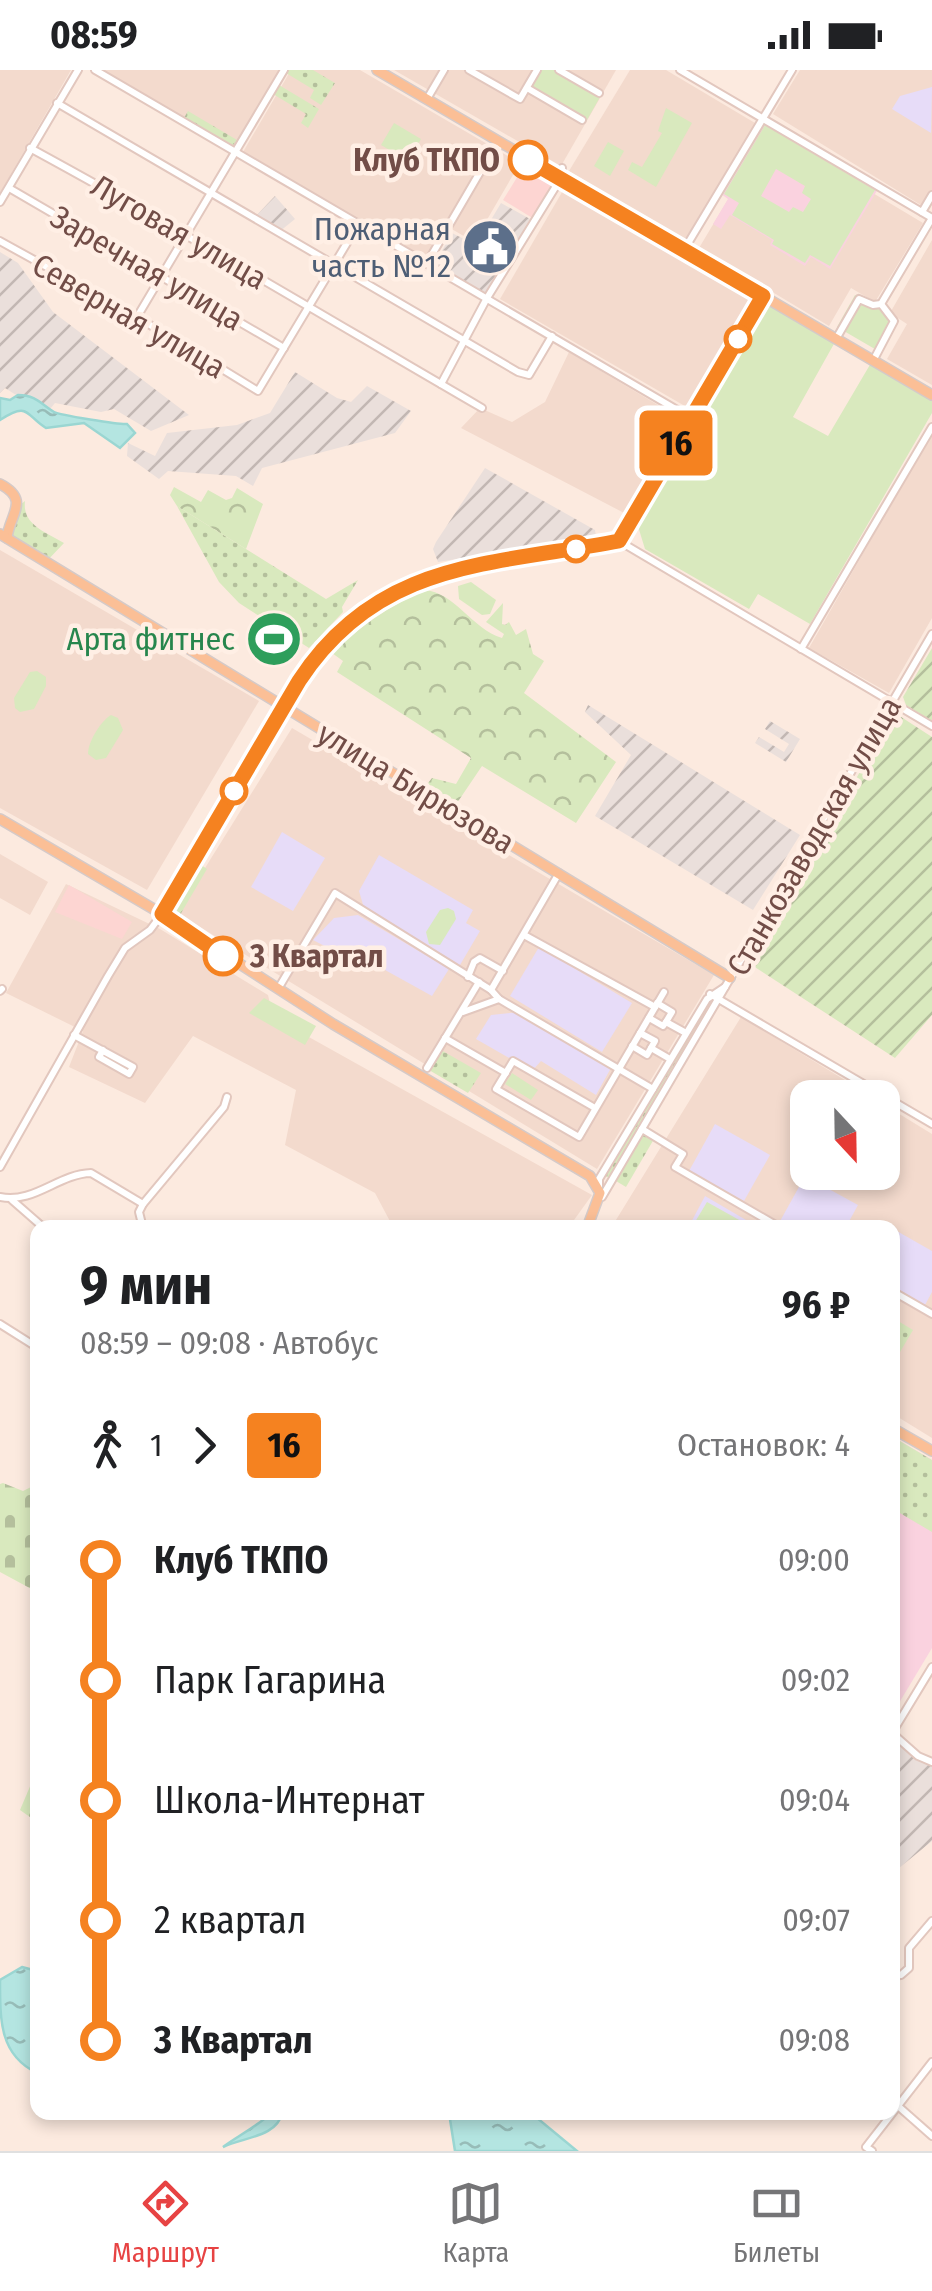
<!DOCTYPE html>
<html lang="ru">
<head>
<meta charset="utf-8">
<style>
  body { margin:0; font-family:"Fira Sans Condensed",sans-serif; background:#f6f6f6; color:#202124; height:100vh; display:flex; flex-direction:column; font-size:38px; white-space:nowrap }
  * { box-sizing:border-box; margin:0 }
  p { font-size:32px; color:#757577 }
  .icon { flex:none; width:55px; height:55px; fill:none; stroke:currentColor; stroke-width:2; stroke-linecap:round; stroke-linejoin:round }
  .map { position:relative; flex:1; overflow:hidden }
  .drawer { position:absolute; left:30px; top:1150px; width:870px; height:900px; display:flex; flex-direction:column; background:#fff; border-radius:20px; box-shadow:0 5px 15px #0003 }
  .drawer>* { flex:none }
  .badge { padding:0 20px; border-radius:8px; font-size:35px; line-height:65px }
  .needle { width:65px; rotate:158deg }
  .buttons { position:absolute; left:790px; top:1010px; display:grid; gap:20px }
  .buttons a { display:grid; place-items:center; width:110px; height:110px; border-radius:20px; background:#fff; box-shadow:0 5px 15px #0003; font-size:50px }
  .map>.badge { position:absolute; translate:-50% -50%; box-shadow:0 0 0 5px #fff }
  .legs { display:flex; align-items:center; gap:15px; height:110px; padding:0 50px; font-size:32px }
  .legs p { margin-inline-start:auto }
  .headline { display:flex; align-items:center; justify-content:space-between; height:170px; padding:0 50px }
  h1 { font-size:55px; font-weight:700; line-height:75px }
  ul { padding:0 50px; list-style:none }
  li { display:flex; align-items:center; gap:35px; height:120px; font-size:38px }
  li i { display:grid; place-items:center; width:15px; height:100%; margin:0 12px; background:currentColor }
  li i::after { content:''; width:25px; height:25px; margin:-12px; border:8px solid; border-radius:50%; background:#fff }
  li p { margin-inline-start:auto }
  li:first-child i { background:linear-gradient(#0000 50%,currentColor 0) }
  li:last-child i { background:linear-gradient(currentColor 50%,#0000 0) }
  .status { display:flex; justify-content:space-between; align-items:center; height:70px; padding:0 50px; background:#fff; direction:ltr }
  .status svg { height:28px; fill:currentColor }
  .tab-bar { display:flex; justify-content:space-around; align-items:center; height:140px; border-top:2px solid #e0e0e0; background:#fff; font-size:28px; color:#757577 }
  .tab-bar a { display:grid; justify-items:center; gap:5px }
  .tab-bar .active { color:#e74343 }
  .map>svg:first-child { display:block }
  .residential { fill:#f3dacd }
  .commercial { fill:#fdd5d2 }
  .industrial { fill:url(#industrial-furrows) }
  .education { fill:#e7dcf8 }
  .medical { fill:#fad2df }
  .grass { fill:url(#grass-dots) }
  .forest { fill:url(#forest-crowns) }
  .cemetery { fill:url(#cemetery-stones) }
  .park { fill:#d9e9be; fill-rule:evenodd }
  .garden { fill:url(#garden-furrows) }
  .water { fill:url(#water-ripples); stroke:#9ad6d2; stroke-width:2.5 }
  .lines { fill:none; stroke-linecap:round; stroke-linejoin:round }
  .minor-casing { stroke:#e2c7be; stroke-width:10 }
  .major-casing { stroke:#d5cac8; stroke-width:12 }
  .minor { stroke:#fff; stroke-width:6 }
  .major { stroke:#fbbf96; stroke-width:9 }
  .line-1-casing { stroke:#fff; stroke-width:22 }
  .line-1 { stroke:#f58220; stroke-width:15 }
  .stop-1-dot { fill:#fff; stroke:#f58220; stroke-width:5 }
  .labels { text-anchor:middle; stroke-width:9; stroke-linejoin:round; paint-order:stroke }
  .stop-label { font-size:32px; font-weight:bold; fill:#724d47; stroke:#ffefe5; text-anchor:end }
  .service-label { font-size:32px; fill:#4e5e75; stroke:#ffefe5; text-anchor:end }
  .street-label { font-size:32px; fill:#724d47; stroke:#ffefe5 }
  .leisure-label { font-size:32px; fill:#27864d; stroke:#ffefe5; text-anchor:end }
</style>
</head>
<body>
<div class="status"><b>08:59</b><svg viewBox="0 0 49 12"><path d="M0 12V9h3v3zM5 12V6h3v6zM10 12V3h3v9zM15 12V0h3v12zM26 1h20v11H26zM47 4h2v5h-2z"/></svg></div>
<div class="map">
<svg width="932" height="2081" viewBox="0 0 932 2081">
  <defs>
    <pattern id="industrial-furrows" width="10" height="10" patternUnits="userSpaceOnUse" patternTransform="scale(2.5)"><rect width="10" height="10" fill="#eadfdb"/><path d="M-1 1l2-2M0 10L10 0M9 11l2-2" fill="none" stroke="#c2b7b3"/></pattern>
    <pattern id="grass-dots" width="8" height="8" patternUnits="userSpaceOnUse" patternTransform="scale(2.5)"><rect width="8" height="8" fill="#d9e9be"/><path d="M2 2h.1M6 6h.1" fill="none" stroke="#b4bf9c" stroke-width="1.8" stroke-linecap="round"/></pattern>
    <pattern id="forest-crowns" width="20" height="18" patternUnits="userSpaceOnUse" patternTransform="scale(2.5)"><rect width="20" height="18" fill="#d9e9be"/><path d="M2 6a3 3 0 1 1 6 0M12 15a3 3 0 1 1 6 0" fill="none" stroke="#b4bf9c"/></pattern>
    <pattern id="cemetery-stones" width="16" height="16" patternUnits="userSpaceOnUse" patternTransform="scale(2.5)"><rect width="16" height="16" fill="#d9e9be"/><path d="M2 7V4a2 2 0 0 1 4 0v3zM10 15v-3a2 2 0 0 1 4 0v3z" fill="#b4bf9c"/></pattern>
    <pattern id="garden-furrows" width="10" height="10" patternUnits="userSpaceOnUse" patternTransform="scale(2.5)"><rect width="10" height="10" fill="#d9e9be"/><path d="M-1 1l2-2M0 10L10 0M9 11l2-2" fill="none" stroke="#b4bf9c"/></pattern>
    <pattern id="water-ripples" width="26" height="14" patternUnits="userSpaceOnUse" patternTransform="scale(2.5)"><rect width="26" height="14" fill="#b4e5e1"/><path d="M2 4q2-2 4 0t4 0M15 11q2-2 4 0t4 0" fill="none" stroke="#97bcb8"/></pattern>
  </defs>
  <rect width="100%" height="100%" fill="#fceadf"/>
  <g class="residential">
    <path d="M 0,0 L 71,0 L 0,123 Z"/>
    <path d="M 101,0 L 280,0 L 235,78 Z"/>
    <path d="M 291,0 L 360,0 L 520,93 L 474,172 L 450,158 L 430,192 L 243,82 Z"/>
    <path d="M 394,0 L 616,0 L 561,96 Z"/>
    <path d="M 630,0 L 666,0 L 760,56 L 689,174 L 569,101 Z"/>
    <path d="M 800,0 L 932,0 L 932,135 L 929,140 L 773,44 Z"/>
    <path d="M 769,61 L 923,153 L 875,232 L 851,218 L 829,256 L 699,178 Z"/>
    <path d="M 565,117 L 756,227 L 690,339 L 500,229 Z"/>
    <path d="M 932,170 L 932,315 L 887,289 L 907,254 L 890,243 Z"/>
    <path d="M 569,282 L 683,350 L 628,445 L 461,358 L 480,338 L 512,352 L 545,332 Z"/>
    <path d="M 932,363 L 932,548 L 889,623 L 809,578 Z"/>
    <path d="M 0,480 L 259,631 L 147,820 L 0,738 Z"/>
    <path d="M 292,658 L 714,905 L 597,1099 L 177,843 Z"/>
    <path d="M 0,784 L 48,812 L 30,845 L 0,828 Z"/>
    <path d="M 66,814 L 160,859 L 268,925 L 273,947 L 592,1125 L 569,1157 L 393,1157 L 375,1123 L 285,1075 L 296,1020 L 193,966 L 145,1033 L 69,997 L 83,961 L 6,923 Z"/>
    <path d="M 741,947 L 873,1027 L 808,1028 L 808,1102 L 882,1102 L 883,1034 L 932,1064 L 932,1368 L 893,1344 L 892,1158 L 611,1158 Z"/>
  </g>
  <g class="commercial">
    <path d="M 524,96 L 548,111 L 550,108 L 557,112 L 534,149 L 503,130 Z"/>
    <path d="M 69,815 L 132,852 L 122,869 L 55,842 Z"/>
  </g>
  <g class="industrial">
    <path d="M 275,126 L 295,149 L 279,162 L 256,146 Z"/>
    <path d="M 501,133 L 530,149 L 487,224 L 434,195 L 452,163 L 476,175 Z"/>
    <path d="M 0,182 L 18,193 L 53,242 L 189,345 L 151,361 L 114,339 L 101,342 L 55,333 L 46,344 L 5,318 L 0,323 Z"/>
    <path d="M 295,302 L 337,328 L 351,332 L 367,316 L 411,341 L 395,363 L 262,398 L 253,416 L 236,406 L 168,401 L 159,409 L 127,386 L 128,373 L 155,386 L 167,363 L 237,355 L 270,343 Z"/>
    <path d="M 485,398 L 595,460 L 596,467 L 438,492 L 433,479 L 436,472 Z"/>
    <path d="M 588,635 L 800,765 L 753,840 L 595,746 L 631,685 L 585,642 Z"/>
    <path d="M 770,651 L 800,669 L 786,692 L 755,673 L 759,667 L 784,682 L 789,674 L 765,659 Z"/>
    <path d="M 900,1675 L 915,1687 L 932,1695 L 932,1771 L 899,1798 L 893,1792 L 892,1700 Z"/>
  </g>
  <g class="education">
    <path d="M 932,17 L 931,63 L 892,39 L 900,26 Z"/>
    <path d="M 282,762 L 325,788 L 293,841 L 251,817 Z"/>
    <path d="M 379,785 L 473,840 L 466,853 L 480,861 L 460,895 L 364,838 L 359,821 Z"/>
    <path d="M 358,845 L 449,899 L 432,926 L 367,890 L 363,896 L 313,870 L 334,848 Z"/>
    <path d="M 539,877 L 632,933 L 602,982 L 510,926 Z"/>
    <path d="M 519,942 L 611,998 L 596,1025 L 541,991 L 532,1001 L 476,969 L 491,945 Z"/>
    <path d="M 715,1054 L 770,1085 L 744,1131 L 689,1101 Z"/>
    <path d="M 805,1106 L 858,1135 L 846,1157 L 787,1157 L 779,1153 Z"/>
    <path d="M 705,1126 L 758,1157 L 688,1158 Z"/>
    <path d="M 895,1160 L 932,1181 L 932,1222 L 925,1235 L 893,1216 Z"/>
  </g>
  <g class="medical">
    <path d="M 764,53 L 878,119 L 830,199 L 811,187 L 805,196 L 770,175 L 772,170 L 730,145 L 721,159 L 713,154 L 728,129 L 721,124 Z"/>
    <path d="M 893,1367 L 932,1390 L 932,1578 L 893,1643 Z"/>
  </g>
  <g class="grass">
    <path d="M 288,0 L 313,0 L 335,13 L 321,35 L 310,28 L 314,20 L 286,3 Z"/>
    <path d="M 279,15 L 319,39 L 308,58 L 301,53 L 306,44 L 273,24 Z"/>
    <path d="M 188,41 L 237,70 L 233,75 L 184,48 Z"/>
    <path d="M 25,431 C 22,455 46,462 64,473 L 45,493 L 8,464 L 20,435 Z"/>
    <path d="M 177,436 L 326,529 L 358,510 L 342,537 L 343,542 L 309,578 L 239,533 L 219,512 Z"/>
    <path d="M 711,926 L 716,929 L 611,1109 L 604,1105 Z"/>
    <path d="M 441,980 L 481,1003 L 468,1023 L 429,1000 Z"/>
    <path d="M 644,1063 L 654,1069 L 626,1117 L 616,1111 Z"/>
    <path d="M 893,1248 L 913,1260 L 893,1294 Z"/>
    <path d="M 893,1367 L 932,1390 L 932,1462 L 893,1439 Z"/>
  </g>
  <g class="forest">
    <path d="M 174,417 L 201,432 L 208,420 L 226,430 L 232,428 L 237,418 L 263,434 L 246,479 L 177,436 L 170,425 Z"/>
    <path d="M 424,520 C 455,522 472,559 502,568 L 504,564 L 486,552 L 503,533 L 502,554 L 505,555 L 509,552 L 516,565 L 526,559 L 533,584 L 544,591 L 524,623 L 616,692 L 576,753 L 482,696 L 455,736 L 435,723 L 428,713 L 432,708 L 456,714 L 471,688 L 337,602 L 343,591 L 332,583 C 360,556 388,537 424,520 Z"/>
    <path d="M 197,792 L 207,799 L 180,845 L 169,839 Z"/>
    <path d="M 34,1707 L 37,1710 L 37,1752 L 20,1740 Z"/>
  </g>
  <path class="cemetery" d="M 3,1413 L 23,1421 L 37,1414 L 37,1522 L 0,1502 L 0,1414 Z"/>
  <g class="park">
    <path d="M 540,0 L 554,0 L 600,27 L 587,50 L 530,17 Z"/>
    <path d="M 666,38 L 692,53 L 656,117 L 628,100 L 632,92 L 642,97 L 662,63 L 658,61 Z"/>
    <path d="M 394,53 L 421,69 L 408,91 L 381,75 Z"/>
    <path d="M 765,55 L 875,120 L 830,196 L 810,185 L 805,193 L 772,174 L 774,170 L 732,145 L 739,133 L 724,124 ZM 776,99 L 805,116 L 802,123 L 811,129 L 803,142 L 793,137 L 789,142 L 761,126 Z"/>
    <path d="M 608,72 L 624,81 L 610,106 L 594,96 Z"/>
    <path d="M 855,225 L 899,251 L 880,282 L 837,257 Z"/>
    <path d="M 767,232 L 835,272 L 793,347 L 828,366 L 871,293 L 932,329 L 932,343 L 810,554 L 758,524 L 749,539 L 645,479 L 637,453 Z"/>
    <path d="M 471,512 L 496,530 L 490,544 L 482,545 L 459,529 L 458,516 Z"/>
    <path d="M 37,601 L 46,607 L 46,616 L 34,639 L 20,642 L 15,638 L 14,628 L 30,602 Z"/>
    <path d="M 111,645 L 118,648 L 123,660 L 106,688 L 96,690 L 88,684 C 88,671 101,651 111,645 Z"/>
    <path d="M 448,838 L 454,841 L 456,849 L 440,875 L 429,874 L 426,862 L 440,840 Z"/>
    <path d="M 264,928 L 316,956 L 305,975 L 249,943 Z"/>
    <path d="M 512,1003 L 538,1020 L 531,1030 L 505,1014 Z"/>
    <path d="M 707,1132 L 741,1151 L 737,1157 L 692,1157 Z"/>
  </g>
  <g class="garden">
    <path d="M 932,578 L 932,651 L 906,635 L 903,627 Z"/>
    <path d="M 895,643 L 932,667 L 932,945 L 895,988 L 747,892 Z"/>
  </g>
  <g class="water">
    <path d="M 18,325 C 36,325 41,334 54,342 C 59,345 121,355 127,354 L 135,363 L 120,378 L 84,353 L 46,358 C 25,345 29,331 0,350 L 0,328 L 10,330 Z"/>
    <path d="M 22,1897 L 37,1901 L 37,2003 C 0,1985 0,1952 0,1910 Z"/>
    <path d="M 271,2043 L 282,2043 C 277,2067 244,2067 223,2077 C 235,2068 265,2051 271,2043 Z"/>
    <path d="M 449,2043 L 531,2043 L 577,2081 L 455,2081 Z"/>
  </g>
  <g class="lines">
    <g class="minor-casing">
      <g id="minor">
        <path d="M 95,0 L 691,348"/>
        <path d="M 469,0 L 520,29 L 537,0"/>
        <path d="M 559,0 L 599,23"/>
        <path d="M 680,0 L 932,148"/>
        <path d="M 527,18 L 582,50"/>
        <path d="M 427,29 L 444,0"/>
        <path d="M 57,33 L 518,302 L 529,305 L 552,266"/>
        <path d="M 30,78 C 183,161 332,251 482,338"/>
        <path d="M 9,118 L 284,278"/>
        <path d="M 0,132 L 78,0"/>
        <path d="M 922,142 L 932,125"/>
        <path d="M 0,171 L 137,247 L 258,321 L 359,153"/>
        <path d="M 684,180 L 792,0"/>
        <path d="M 427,193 L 483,97 L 501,74"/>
        <path d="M 881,234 L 932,148"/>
        <path d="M 137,247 L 284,0"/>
        <path d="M 836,269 L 859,229 L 873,235 L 881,234 L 894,251 L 873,291"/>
        <path d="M 441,314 L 487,228 L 561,108 L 562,98"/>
        <path d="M 619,471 L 932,656"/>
        <path d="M 801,579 L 932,357"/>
        <path d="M 524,865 L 655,937"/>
        <path d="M 468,907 L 474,892 L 480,888 L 503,901"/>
        <path d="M 278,919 L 335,823 L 491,920 L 499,929 L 653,1019"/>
        <path d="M 491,920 L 559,803"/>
        <path d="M 0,921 L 2,919"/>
        <path d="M 710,924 L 932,1054"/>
        <path d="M 657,933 L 672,942 L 666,952 L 686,963"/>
        <path d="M 463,942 L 499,929"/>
        <path d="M 649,948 L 663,956 L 666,952"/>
        <path d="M 640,963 L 655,971 L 651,978 L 670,989"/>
        <path d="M 74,965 L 133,997 L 129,1004 L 99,987 L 103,980"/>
        <path d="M 445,968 L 506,1003"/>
        <path d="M 632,976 L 647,985 L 651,978"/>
        <path d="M 427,998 L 479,912"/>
        <path d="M 595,1038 L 513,991 L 496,1019 L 579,1067 L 664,922"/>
        <path d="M 642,1059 L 683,1084 L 675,1097 L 781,1158"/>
        <path d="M 0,1097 L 108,906 L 125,878 L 150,860 L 162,844 L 299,611 C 377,491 492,494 619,471 L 763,226"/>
        <path d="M 599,1117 L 599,1109 L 707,929 L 725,917"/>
        <path d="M 0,1127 C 34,1134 58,1104 91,1103 L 143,1134"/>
        <path d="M 602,1127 L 932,564"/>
        <path d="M 12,1130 L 44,1158"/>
        <path d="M 142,1154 L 139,1142 L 143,1134 L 224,1037 L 227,1027"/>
        <path d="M 892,1221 L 932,1244"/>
        <path d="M 0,1254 L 38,1278"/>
        <path d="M 932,1597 L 892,1663 L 918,1686 L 932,1692"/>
        <path d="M 892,1906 L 901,1905 L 909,1898 L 909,1878 L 932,1851"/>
        <path d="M 898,2036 L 932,2066"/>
        <path d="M 872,2081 L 866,2077 L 932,1992"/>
      </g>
    </g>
    <g class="major-casing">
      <g id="major">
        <path d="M 377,0 L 932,325"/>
        <path d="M 0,414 C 31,430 9,445 7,468"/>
        <path d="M 0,464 L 730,908"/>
        <path d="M 0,749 L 162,844 L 333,954 L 590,1106 L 600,1123 L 587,1158"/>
        <path d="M 892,1358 L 932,1381"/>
      </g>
    </g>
    <use href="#minor" class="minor"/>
    <use href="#major" class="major"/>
  </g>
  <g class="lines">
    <g class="line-1-casing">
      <path id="line-1" d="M 223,886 L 162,844 L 299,611 C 378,490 492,495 619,471 L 763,226 L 528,90"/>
    </g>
    <use href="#line-1" class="line-1"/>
  </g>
  <defs>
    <g id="civic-disc" transform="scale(2.875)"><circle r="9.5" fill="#5c6f8a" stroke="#ffefe5"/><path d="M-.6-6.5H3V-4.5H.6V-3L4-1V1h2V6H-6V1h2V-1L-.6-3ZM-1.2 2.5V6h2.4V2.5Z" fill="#fff"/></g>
    <g id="stadium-disc" transform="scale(2.875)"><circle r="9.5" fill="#2e9e5b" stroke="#ffefe5"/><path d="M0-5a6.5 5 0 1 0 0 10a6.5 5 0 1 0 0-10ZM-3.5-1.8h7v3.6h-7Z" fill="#fff"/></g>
  </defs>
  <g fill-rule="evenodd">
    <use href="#civic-disc" x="490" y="177"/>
    <use href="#stadium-disc" x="274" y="569"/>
  </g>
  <g class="stop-1-dot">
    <circle cx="528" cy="90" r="18"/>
    <circle cx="738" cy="269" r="12"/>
    <circle cx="576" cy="479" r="12"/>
    <circle cx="234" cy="721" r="12"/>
    <circle cx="223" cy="886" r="18"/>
  </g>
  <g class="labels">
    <g class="stop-label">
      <text x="500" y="101">Клуб ТКПО</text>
      <text x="250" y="897" text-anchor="start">3 Квартал</text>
    </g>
    <g class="service-label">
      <text x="451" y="170">Пожарная<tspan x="451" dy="37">часть №12</tspan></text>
    </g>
    <g class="street-label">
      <text transform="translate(179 162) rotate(30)" y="11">Луговая улица</text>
      <text transform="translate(147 198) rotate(30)" y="11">Заречная улица</text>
      <text transform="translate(129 246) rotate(30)" y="11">Северная улица</text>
      <text transform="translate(416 718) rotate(31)" y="11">улица Бирюзова</text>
      <text transform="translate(814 766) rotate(-60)" y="11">Станкозаводская улица</text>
    </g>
    <g class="leisure-label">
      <text x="235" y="580">Арта фитнес</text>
    </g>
  </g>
</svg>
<div class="buttons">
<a><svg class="needle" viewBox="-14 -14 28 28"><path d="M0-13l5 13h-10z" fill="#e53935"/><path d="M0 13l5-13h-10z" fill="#757577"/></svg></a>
</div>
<b class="badge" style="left:676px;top:373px;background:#f58220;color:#111">16</b>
<section class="drawer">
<div class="headline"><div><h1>9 мин</h1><p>08:59 – 09:08 · Автобус</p></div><b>96 ₽</b></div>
<div class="legs"><svg class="icon" aria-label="walk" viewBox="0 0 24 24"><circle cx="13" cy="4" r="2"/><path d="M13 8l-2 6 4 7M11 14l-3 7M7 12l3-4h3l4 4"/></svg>1<svg class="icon" aria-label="forward" viewBox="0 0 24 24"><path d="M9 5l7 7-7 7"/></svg><b class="badge" style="background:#f58220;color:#111">16</b><p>Остановок: 4</p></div>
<ul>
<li><i style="color:#f58220"></i><b>Клуб ТКПО</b><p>09:00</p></li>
<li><i style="color:#f58220"></i><span>Парк Гагарина</span><p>09:02</p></li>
<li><i style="color:#f58220"></i><span>Школа-Интернат</span><p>09:04</p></li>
<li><i style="color:#f58220"></i><span>2 квартал</span><p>09:07</p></li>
<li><i style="color:#f58220"></i><b>3 Квартал</b><p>09:08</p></li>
</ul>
</section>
</div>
<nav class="tab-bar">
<a class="active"><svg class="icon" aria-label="directions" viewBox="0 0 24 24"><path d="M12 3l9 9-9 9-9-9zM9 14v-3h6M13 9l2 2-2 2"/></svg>Маршрут</a>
<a><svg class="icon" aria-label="map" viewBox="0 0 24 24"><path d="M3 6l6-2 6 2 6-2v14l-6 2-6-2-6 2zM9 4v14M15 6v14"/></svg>Карта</a>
<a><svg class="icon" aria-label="tickets" viewBox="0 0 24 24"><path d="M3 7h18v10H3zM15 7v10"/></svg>Билеты</a>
</nav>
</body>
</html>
